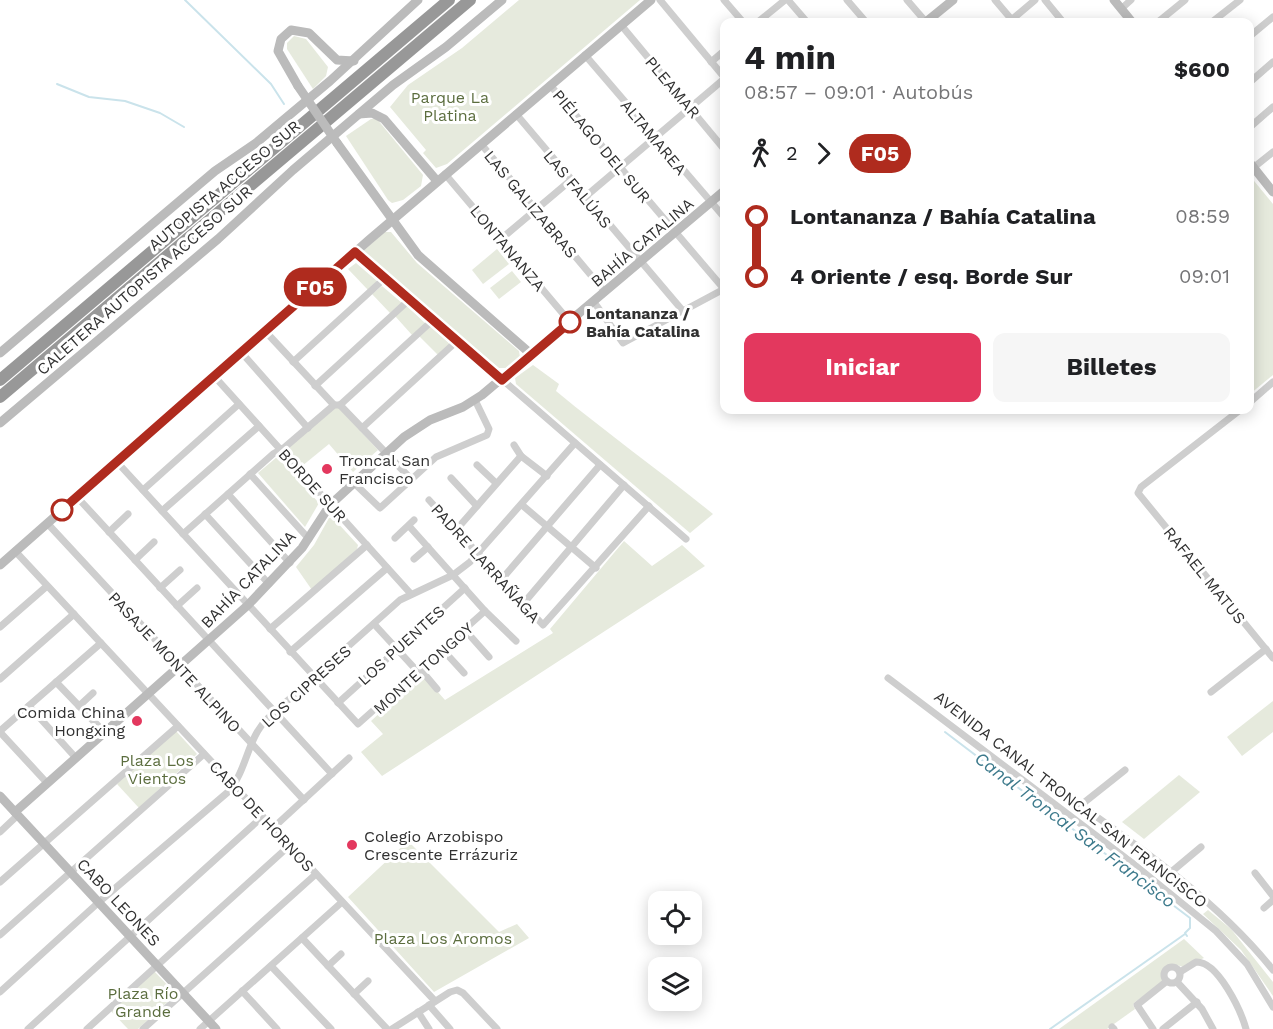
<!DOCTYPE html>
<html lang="es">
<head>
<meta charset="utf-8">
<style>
  body { margin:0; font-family:"Work Sans",sans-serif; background:#f6f6f6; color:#202124; height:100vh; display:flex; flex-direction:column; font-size:22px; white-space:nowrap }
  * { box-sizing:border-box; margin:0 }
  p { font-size:20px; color:#757577 }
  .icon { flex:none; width:33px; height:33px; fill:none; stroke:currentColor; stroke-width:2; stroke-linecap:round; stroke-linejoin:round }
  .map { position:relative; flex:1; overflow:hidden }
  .panel { position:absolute; left:720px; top:18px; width:534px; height:396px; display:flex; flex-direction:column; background:#fff; border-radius:12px; box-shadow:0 3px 15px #0003 }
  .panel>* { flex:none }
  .badge { padding:0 12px; border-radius:20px; font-size:21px; line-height:39px }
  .tools { position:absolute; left:648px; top:891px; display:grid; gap:12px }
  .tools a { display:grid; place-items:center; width:54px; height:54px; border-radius:12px; background:#fff; box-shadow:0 3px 15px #0003; font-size:30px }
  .map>.badge { position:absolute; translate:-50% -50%; box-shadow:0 0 0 3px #fff }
  .legs { display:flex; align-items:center; gap:9px; height:66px; padding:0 24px; font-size:20px }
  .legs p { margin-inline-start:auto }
  .headline { display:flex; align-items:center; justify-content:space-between; height:102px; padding:0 24px }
  h1 { font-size:33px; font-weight:700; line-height:45px }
  .cta { display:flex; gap:12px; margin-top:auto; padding:12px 24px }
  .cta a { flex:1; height:69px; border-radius:12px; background:#e3385e; color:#fff; font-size:24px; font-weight:700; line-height:69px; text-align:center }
  .cta a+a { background:#f6f6f6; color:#202124 }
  ul { padding:0 24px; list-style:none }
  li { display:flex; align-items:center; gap:21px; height:60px; font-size:22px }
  li i { display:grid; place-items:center; width:9px; height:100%; margin:0 8px; background:currentColor }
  li i::after { content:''; width:15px; height:15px; margin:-8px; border:4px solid; border-radius:50%; background:#fff }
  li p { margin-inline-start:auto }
  li:first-child i { background:linear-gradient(#0000 50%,currentColor 0) }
  li:last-child i { background:linear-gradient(currentColor 50%,#0000 0) }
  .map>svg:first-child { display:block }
  .green { fill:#e6eadd }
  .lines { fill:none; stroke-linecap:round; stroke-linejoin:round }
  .stream { stroke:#cae3eb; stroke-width:2 }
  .street { stroke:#cecece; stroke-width:7 }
  .secondary { stroke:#bbb; stroke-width:9 }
  .highway { stroke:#989898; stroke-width:12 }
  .secondary-bridge { stroke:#bbb; stroke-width:9 }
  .line-1-casing { stroke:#fff; stroke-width:14 }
  .line-1 { stroke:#af2b1e; stroke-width:9 }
  .stop-1-dot { fill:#fff; stroke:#af2b1e; stroke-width:3 }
  .poi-dot { fill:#e3385e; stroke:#fff; stroke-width:2 }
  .labels { text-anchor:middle; stroke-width:6; stroke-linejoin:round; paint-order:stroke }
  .street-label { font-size:16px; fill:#313131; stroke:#fff }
  .park-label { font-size:16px; fill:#5b6d3e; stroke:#fff }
  .stop-label { font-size:16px; font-weight:bold; fill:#313131; stroke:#fff; text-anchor:start }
  .poi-label { font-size:16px; fill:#313131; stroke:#fff; text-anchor:start }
  .water-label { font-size:18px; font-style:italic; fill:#3d7a8c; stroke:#fff }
</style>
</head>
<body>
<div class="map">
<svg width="1273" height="1029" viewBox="0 0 1273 1029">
  <rect width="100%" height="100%" fill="#fff"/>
  <g class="green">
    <path d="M 519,0 L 640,0 L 447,164 L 436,168 L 423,153 L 426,150 L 390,107 L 408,85 L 462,48 Z"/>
    <path d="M 294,36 L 306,39 L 328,67 L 326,76 L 313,89 L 287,49 L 287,43 Z"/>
    <path d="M 371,119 L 377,119 L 423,175 L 421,186 L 403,200 L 392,203 L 388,200 L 346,136 Z"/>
    <path d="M 1250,176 L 1273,204 L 1273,375 L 1250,394 Z"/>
    <path d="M 385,232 L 391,232 L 417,263 L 519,351 L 520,357 L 506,368 L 499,368 L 366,257 L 363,251 Z"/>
    <path d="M 497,249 L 509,264 L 483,284 L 472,270 Z"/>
    <path d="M 356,263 L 377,281 L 368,290 L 348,269 Z"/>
    <path d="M 512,271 L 521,282 L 499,299 L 490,288 Z"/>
    <path d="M 382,286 L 402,303 L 390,313 L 372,294 Z"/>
    <path d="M 406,305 L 426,324 L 412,335 L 395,316 Z"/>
    <path d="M 430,326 L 451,345 L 439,356 L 419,336 Z"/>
    <path d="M 533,365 L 559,384 L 556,391 C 608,434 660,471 713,514 L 690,533 L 516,384 L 515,378 Z"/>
    <path d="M 334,407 L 339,408 L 378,450 L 353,472 L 329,444 L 302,466 L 287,449 Z"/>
    <path d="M 277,457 L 319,503 L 305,527 L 258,473 Z"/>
    <path d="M 329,518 L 333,518 L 358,545 L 357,549 L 312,590 L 296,567 L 314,545 Z"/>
    <path d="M 624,541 L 652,566 L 682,545 L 705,566 L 382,776 L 361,752 L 383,734 L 371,721 L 422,674 L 445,700 L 553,633 L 550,629 Z"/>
    <path d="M 1273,701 L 1273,732 L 1242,756 L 1227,737 Z"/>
    <path d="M 176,731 L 197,754 L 139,808 L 117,784 Z"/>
    <path d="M 1179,775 L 1200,792 L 1144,839 L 1122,822 Z"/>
    <path d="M 408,841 L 499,932 L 517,924 L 529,938 L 434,992 L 348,897 Z"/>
    <path d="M 1208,910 L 1231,929 L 1273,982 L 1273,996 L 1241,950 L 1203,914 Z"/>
    <path d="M 1184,939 L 1204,958 L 1183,967 L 1174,964 L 1166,967 L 1163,982 L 1135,1002 L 1133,1005 L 1135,1009 L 1107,1029 L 1059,1029 Z"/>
    <path d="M 153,970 L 176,994 L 138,1029 L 128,1029 L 110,1010 Z"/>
  </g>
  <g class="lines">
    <g class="stream">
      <path d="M 185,0 L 271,84 L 284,104"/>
      <path d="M 57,84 L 89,97 L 125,101 L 160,113 L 184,127"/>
      <path d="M 945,732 L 1190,918 L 1190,928 L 1185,933 L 1187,936"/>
      <path d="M 1050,1029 L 1185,934"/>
    </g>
    <g class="street">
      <path d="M 660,0 L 724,77"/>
      <path d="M 724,0 L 743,22"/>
      <path d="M 788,0 L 807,22"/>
      <path d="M 847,0 L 866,22"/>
      <path d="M 907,0 L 926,22"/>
      <path d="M 995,0 L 1012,20"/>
      <path d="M 1045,0 L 1063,22"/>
      <path d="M 1121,9 L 1131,0"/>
      <path d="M 758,22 L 785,0"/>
      <path d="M 1009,22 L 1035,0"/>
      <path d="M 1158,22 L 1185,0"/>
      <path d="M 1212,22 L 1240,0"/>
      <path d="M 621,25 L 724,149"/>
      <path d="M 1250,36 L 1273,17"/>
      <path d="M 585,55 L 724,217"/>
      <path d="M 711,62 L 724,51"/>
      <path d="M 1250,82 L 1273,62"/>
      <path d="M 550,85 L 724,289"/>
      <path d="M 516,114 L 683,311"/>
      <path d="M 1250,127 L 1273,107"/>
      <path d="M 481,144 L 605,292"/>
      <path d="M 1253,168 L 1273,152"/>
      <path d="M 445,174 L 570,322"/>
      <path d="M 585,197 L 724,79"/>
      <path d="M 501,239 L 571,180"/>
      <path d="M 355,252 L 686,539"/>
      <path d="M 594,302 L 623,343 L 724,289"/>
      <path d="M 265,331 L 334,405"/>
      <path d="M 241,352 L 308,428"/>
      <path d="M 293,362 L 385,278"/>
      <path d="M 214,376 L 411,594"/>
      <path d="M 315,386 L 409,300"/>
      <path d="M 1250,402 L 1273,382"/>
      <path d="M 340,405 L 433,320"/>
      <path d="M 340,405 L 411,479"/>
      <path d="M 1240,410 L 1141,487 L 1138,493 L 1273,658"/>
      <path d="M 362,428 L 457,341"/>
      <path d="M 514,445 L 521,456 L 547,476"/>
      <path d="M 117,462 L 358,724 L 485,611"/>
      <path d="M 477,465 L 496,483"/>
      <path d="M 250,474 L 309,539"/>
      <path d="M 451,478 L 477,506"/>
      <path d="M 354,483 L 380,508 L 436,457 L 487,435 L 489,429 L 475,400"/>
      <path d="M 143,490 L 239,404"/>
      <path d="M 228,494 L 290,563"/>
      <path d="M 77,497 L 332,774"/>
      <path d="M 429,500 L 543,625 L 649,506"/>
      <path d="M 522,505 L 596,568"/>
      <path d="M 162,511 L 259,426"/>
      <path d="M 205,514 L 269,584"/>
      <path d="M 47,523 L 304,800"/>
      <path d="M 409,526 L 485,611 L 516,641"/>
      <path d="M 456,530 L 521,456"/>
      <path d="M 109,532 L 128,514"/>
      <path d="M 183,534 L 273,454 L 285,447 L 334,405 L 340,405"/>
      <path d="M 395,538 L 414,520"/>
      <path d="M 15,551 L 435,1001"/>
      <path d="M 414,559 L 428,547"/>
      <path d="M 135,560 L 154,542"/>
      <path d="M 501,580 L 600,465"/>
      <path d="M 160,588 L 180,570"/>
      <path d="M 523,604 L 624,485"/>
      <path d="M 177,606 L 197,588"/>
      <path d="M 374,624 L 418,672"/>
      <path d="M 0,627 L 47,586"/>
      <path d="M 270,629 L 367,545"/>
      <path d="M 465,630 L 489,657"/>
      <path d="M 443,650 L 464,673"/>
      <path d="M 290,652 L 387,568"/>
      <path d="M 421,670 L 437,689"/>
      <path d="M 888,678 L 1131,862 L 1216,931 L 1247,964 L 1273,1007"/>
      <path d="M 0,679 L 74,614"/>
      <path d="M 56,682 L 105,733"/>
      <path d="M 1211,692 L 1266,649"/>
      <path d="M 338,703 L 465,588"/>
      <path d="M 29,706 L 76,758"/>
      <path d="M 79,706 L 93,693"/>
      <path d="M 0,731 L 101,643"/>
      <path d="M 0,732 L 47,783"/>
      <path d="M 1046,781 C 1125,837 1212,894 1273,970"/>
      <path d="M 1081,805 L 1125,770"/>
      <path d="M 273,828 L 349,758"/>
      <path d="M 0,832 L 18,815"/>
      <path d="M 1170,873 L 1201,847"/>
      <path d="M 1255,873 L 1273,896"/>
      <path d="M 0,882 L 178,726"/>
      <path d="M 1264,908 L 1273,900"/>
      <path d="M 0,935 L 204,754"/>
      <path d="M 302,938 L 387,1029"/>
      <path d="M 271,966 L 331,1029"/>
      <path d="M 328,966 L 341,954"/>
      <circle cx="1172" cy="975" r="8"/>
      <path d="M 1180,972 L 1196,962 C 1218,961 1241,1011 1246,1029"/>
      <path d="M 1177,982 L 1202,1009 L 1213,1029"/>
      <path d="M 242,991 L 277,1029"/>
      <path d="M 0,992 L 99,902 L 228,792 C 247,771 247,738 268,718 L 400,600 L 453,575 L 470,562 L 575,443"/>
      <path d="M 354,994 L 368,981"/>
      <path d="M 429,1005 L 450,1029"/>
      <path d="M 418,1012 L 429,1029"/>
      <path d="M 1112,1027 L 1114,1029"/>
      <path d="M 28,1029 L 262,817"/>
      <path d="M 87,1029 L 289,846"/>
      <path d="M 143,1029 L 316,874"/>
      <path d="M 200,1029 L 342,902"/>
      <path d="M 392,1029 L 450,992 L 457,990 L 463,993 L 497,1029"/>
      <path d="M 1153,1029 L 1137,1005 L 1167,981"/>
      <path d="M 1163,1029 L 1197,1002"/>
    </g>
    <g class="secondary">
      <path d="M 1114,0 L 1132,22"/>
      <path d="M 926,22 L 953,0"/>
      <path d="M 298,86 L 278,51 L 281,39 L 291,30 L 309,33 L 337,60 L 354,61"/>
      <path d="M 359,114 L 372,113 L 384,119 L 437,181"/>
      <path d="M 337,143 L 418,255 L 532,355"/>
      <path d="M 1250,163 L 1273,192"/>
      <path d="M 0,353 L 215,171 L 256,143 L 330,81 L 418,0"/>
      <path d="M 0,423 L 218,239 L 293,170 L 393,85 L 446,47 L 502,0"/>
      <path d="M 0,565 L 369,240 L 651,0"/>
      <path d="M 0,796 L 216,1029"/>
      <path d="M 15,812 L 248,605 L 302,548 L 330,505 L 404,437 L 430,420 L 463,407 L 482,395 L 724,191"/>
    </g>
    <g class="highway">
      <path d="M 0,380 L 449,0"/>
      <path d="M 0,397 L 470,0"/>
    </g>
    <path class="secondary-bridge" d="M 298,86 L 337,143"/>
  </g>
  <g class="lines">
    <g class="line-1-casing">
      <path id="line-1" d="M 62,510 L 355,252 L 502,380 L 570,322"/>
    </g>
    <use href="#line-1" class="line-1"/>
  </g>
  <g class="stop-1-dot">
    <circle cx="570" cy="322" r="10"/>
    <circle cx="62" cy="510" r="10"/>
  </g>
  <g class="poi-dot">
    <circle cx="327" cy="469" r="6"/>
    <circle cx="137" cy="721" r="6"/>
    <circle cx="352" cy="845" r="6"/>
  </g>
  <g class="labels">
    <g class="street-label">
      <text transform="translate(673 87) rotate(50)" y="6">PLEAMAR</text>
      <text transform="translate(654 137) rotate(50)" y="6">ALTAMAREA</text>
      <text transform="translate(602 146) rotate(50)" y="6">PIÉLAGO DEL SUR</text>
      <text transform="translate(224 185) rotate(-40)" y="6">AUTOPISTA ACCESO SUR</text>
      <text transform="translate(578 189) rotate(50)" y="6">LAS FALÚAS</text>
      <text transform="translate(531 204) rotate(50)" y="6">LAS GALIZABRAS</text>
      <text transform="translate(642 242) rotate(-40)" y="6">BAHÍA CATALINA</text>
      <text transform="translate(508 248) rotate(50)" y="6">LONTANANZA</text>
      <text transform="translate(144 280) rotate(-41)" y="6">CALETERA AUTOPISTA ACCESO SUR</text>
      <text transform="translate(313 485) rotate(48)" y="6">BORDE SUR</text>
      <text transform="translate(486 563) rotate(48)" y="6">PADRE LARRAÑAGA</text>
      <text transform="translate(1205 575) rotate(51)" y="6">RAFAEL MATUS</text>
      <text transform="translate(248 579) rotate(-46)" y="6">BAHÍA CATALINA</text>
      <text transform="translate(401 645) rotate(-42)" y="6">LOS PUENTES</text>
      <text transform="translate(175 662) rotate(47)" y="6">PASAJE MONTE ALPINO</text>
      <text transform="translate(423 668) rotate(-42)" y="6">MONTE TONGOY</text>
      <text transform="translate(306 686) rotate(-42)" y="6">LOS CIPRESES</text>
      <text transform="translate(1071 799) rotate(38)" y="6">AVENIDA CANAL TRONCAL SAN FRANCISCO</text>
      <text transform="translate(262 816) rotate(47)" y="6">CABO DE HORNOS</text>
      <text transform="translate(119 902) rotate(47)" y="6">CABO LEONES</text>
    </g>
    <g class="park-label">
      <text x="450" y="103">Parque La<tspan x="450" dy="18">Platina</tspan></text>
      <text x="157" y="766">Plaza Los<tspan x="157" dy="18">Vientos</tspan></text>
      <text x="443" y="944">Plaza Los Aromos</text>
      <text x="143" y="999">Plaza Río<tspan x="143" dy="18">Grande</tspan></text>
    </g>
    <g class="stop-label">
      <text x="586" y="319">Lontananza /<tspan x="586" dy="18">Bahía Catalina</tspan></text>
    </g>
    <g class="poi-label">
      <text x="339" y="466">Troncal San<tspan x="339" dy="18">Francisco</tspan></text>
      <text x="125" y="718" text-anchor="end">Comida China<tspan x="125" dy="18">Hongxing</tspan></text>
      <text x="364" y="842">Colegio Arzobispo<tspan x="364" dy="18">Crescente Errázuriz</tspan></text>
    </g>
    <g class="water-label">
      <text transform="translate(1075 830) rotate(37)" y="6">Canal Troncal San Francisco</text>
    </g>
  </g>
</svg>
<div class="tools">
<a><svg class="icon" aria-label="locate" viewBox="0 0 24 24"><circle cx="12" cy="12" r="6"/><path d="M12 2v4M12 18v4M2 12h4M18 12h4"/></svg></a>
<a><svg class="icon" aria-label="layers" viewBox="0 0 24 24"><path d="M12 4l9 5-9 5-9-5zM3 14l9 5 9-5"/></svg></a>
</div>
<b class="badge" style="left:315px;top:287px;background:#af2b1e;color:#fff">F05</b>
<section class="panel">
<div class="headline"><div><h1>4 min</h1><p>08:57 – 09:01 · Autobús</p></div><b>$600</b></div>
<div class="legs"><svg class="icon" aria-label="walk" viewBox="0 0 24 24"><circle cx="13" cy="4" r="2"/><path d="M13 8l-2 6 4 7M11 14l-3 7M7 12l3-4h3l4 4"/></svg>2<svg class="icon" aria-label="forward" viewBox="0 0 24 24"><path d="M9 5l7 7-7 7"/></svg><b class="badge" style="background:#af2b1e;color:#fff">F05</b></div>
<ul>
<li><i style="color:#af2b1e"></i><b>Lontananza / Bahía Catalina</b><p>08:59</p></li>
<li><i style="color:#af2b1e"></i><b>4 Oriente / esq. Borde Sur</b><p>09:01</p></li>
</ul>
<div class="cta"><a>Iniciar</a><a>Billetes</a></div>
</section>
</div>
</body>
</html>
